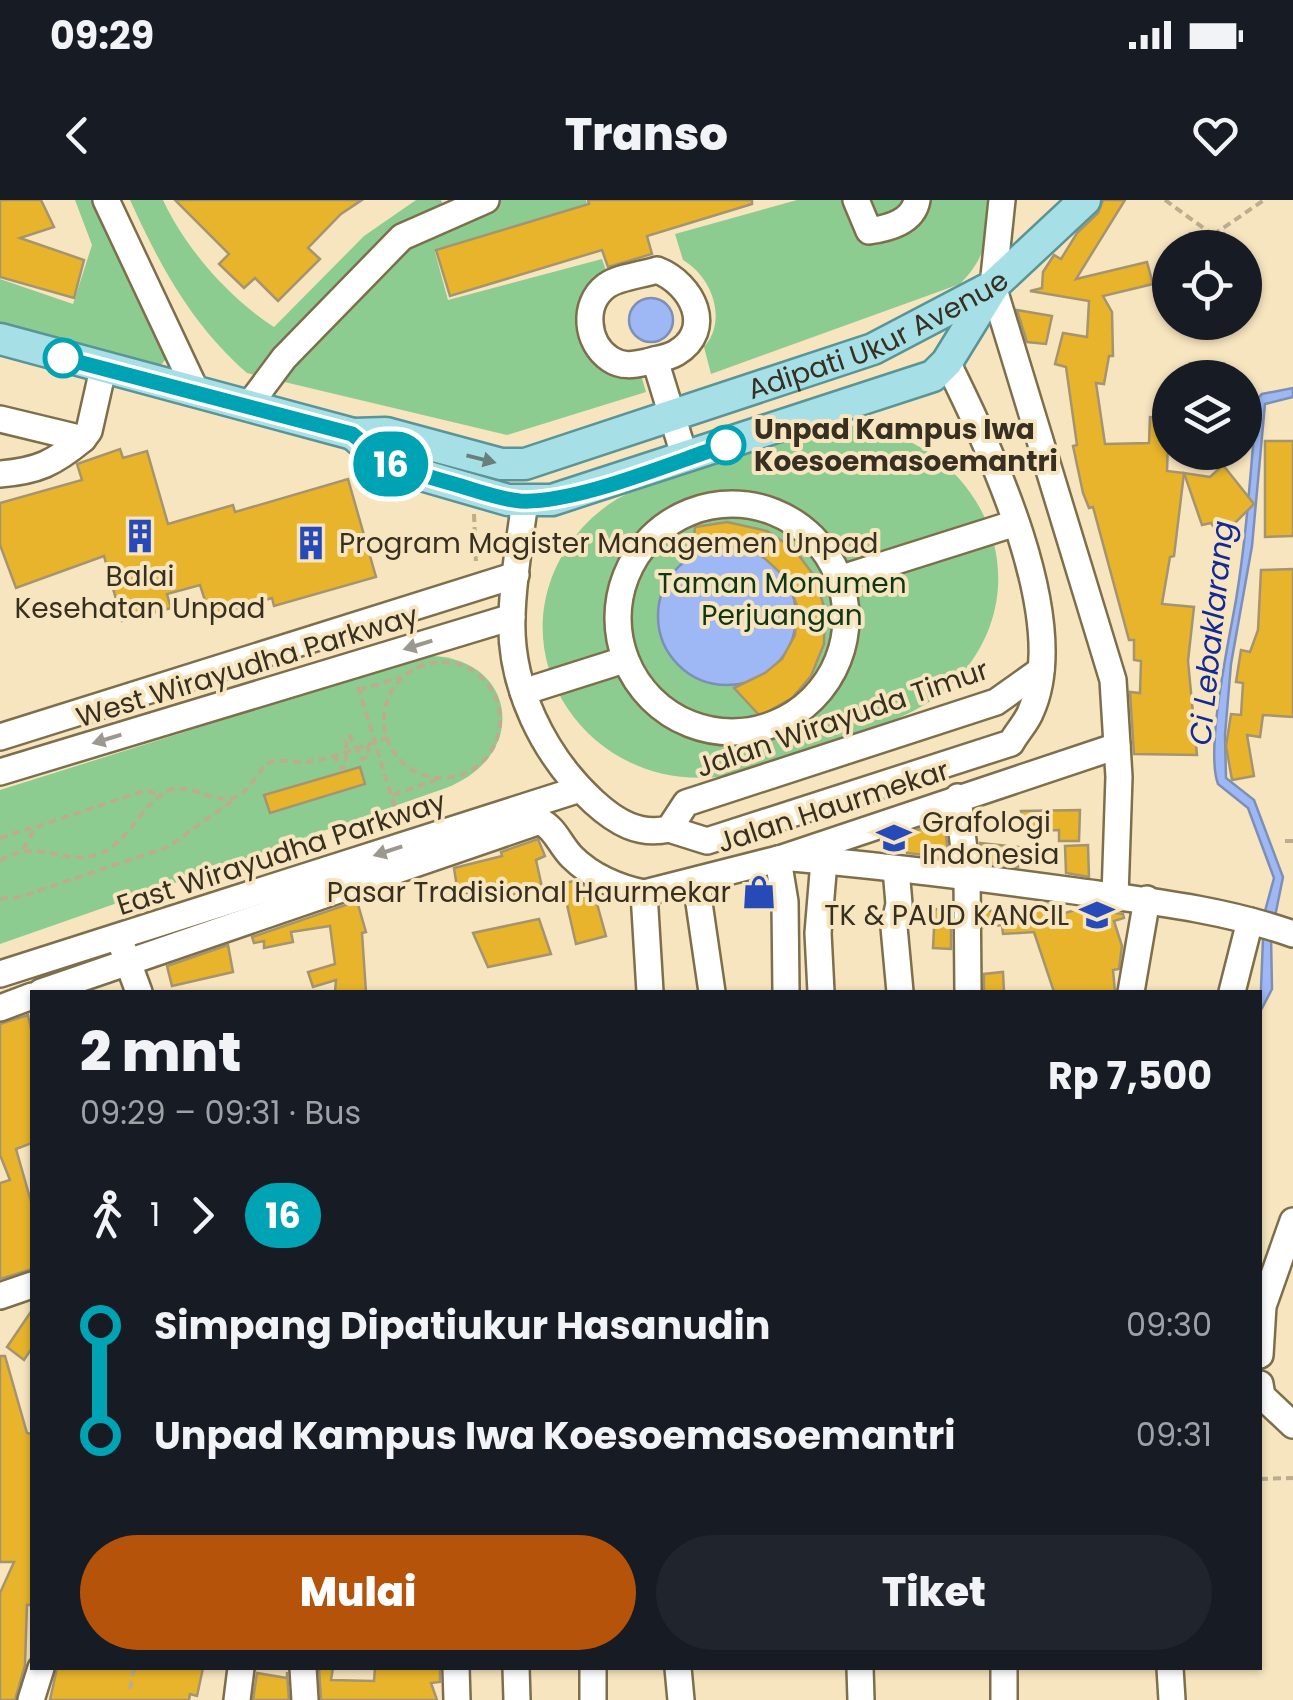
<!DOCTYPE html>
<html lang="id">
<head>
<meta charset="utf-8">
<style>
  body { margin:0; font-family:Poppins,sans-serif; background:#20242c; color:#f1f3f6; height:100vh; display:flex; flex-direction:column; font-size:38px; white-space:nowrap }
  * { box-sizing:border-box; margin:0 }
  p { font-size:32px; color:#9ea1a6 }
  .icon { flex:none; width:55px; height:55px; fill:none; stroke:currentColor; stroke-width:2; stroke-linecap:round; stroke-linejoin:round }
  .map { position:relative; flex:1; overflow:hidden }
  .details { position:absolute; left:30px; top:790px; width:1232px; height:680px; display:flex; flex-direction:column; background:#171b24; border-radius:0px; box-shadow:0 2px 8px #0004 }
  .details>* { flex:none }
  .badge { padding:0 20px; border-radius:32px; font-size:35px; line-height:65px }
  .buttons { position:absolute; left:1152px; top:30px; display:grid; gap:20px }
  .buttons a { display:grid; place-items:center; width:110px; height:110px; border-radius:50%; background:#171b24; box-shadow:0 2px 8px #0004; font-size:50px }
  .map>.badge { position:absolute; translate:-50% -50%; box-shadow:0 0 0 5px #fff }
  .legs { display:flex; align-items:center; gap:15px; height:110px; padding:0 50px; font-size:32px }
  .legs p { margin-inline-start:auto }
  .headline { display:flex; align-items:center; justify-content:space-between; height:170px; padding:0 50px }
  h1 { font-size:55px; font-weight:800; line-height:75px }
  .primary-button { display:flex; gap:20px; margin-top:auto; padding:20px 50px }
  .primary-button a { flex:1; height:115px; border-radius:60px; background:#b45309; color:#fff; font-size:40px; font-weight:800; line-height:115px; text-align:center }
  .primary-button a+a { background:#20242c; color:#f1f3f6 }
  ul { padding:0 50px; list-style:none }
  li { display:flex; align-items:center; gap:35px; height:110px; font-size:38px }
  li i { display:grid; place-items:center; width:15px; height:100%; margin:0 12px; background:currentColor }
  li i::after { content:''; width:25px; height:25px; margin:-12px; border:8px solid; border-radius:50%; background:#171b24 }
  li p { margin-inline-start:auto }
  li:first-child i { background:linear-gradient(#0000 50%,currentColor 0) }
  li:last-child i { background:linear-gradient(currentColor 50%,#0000 0) }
  .status { display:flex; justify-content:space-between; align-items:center; height:70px; padding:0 50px; background:#171b24; direction:ltr }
  .status svg { height:28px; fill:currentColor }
  header { display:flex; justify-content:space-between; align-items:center; height:130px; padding:0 50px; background:#171b24; font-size:45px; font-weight:800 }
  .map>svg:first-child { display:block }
  .green { fill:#8dcc91 }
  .water { fill:#9db8f4; stroke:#7e8fb5; stroke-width:2.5 }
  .building { fill:#e7b42b; stroke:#a59470; stroke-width:2.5 }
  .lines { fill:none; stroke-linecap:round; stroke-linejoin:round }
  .minor-casing { stroke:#7e6f4c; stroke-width:30 }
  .major-casing { stroke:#599497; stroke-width:35 }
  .path { stroke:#bbad8e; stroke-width:4; stroke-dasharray:8 5; stroke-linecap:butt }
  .minor { stroke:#fff; stroke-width:25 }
  .major { stroke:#a6dfe6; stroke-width:30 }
  .oneway { fill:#697f7a }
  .oneway2 { fill:#9b9890 }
  .line-1-casing { stroke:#fff; stroke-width:22 }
  .line-1 { stroke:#00a3b4; stroke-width:15 }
  .stop-1-dot { fill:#fff; stroke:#00a3b4; stroke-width:5 }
  .labels { text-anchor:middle; stroke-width:8; stroke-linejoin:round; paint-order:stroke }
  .street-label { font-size:28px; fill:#373021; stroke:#f7e5bf }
  .stop-label { font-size:28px; font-weight:bold; fill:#373021; stroke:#f7e5bf; text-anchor:start }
  .poi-label { font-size:28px; fill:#373021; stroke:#f7e5bf; text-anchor:start }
  .park-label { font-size:28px; fill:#0f3615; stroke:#f7e5bf }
  .water-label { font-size:30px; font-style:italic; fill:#112999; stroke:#f7e5bf }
</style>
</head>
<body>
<div class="status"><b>09:29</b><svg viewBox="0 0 49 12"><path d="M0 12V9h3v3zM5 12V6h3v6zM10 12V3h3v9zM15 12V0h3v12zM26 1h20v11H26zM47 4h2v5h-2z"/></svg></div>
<header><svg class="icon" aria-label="back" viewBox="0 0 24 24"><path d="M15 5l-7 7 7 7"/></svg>Transo<svg class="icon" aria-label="heart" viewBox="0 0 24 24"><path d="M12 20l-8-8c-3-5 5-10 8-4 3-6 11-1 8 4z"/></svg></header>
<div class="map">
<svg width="1293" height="1500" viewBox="0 0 1293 1500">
  <rect width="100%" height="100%" fill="#f7e5bf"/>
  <g class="green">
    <path d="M 75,0 L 104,0 L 170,154 L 161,165 L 147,171 L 0,135 L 0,79 L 73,104 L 92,45 Z"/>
    <path d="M 130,0 L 163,0 C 186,49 229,98 274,127 L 364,36 L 416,0 L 441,0 L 444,7 L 465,0 L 586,0 L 588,7 L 435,52 L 448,100 L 602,59 L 608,76 C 552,94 575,190 641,175 L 646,192 L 507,235 L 247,173 C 192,125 160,66 130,0 Z"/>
    <path d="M 797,0 L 993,0 C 987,36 987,57 960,84 L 711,174 L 704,147 C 728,120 712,77 683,60 L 675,34 Z"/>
    <path d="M 847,225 C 983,235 1052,391 948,488 C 907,526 792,555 736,574 C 587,605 482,442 582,328 C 592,317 604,307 617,299 C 643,284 674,277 702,267 C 749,250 797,228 847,225 Z"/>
    <path d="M 426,456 C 514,454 533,554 446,588 L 0,744 L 0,590 Z"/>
  </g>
  <g class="water">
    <circle cx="651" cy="120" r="22"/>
    <path d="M 1293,188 L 1293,197 L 1265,204 L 1252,346 L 1231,464 L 1225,535 L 1226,578 L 1254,600 L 1283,677 L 1271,736 L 1272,789 L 1260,812 L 1264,715 L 1274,678 L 1248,608 L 1218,584 C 1205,549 1229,440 1236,400 C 1247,334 1251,265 1257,199 L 1262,194 Z"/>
    <circle cx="727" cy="416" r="69"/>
  </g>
  <g class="building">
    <path d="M 0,0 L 41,0 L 54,27 L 20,38 L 84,60 L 74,98 L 0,77 Z"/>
    <path d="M 175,0 L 362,0 L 341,14 L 308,48 L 320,59 L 278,101 L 255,78 L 244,88 L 219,64 L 229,54 Z"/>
    <path d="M 588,0 L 752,0 L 752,4 L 647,36 L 652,54 L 608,67 L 602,50 L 450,96 L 436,50 L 589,4 Z"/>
    <path d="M 1103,0 L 1125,0 L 1076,79 L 1147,62 L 1153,84 L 1103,96 L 1112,112 L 1113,156 L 1109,156 L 1104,184 L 1096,183 L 1105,244 L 1149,243 L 1150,217 L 1169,218 L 1167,271 L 1184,273 L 1174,356 L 1170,357 L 1162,404 L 1194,407 L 1188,461 L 1197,555 L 1134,554 L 1130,492 L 1140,493 L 1141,461 L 1134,460 L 1134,440 L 1129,440 L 1093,307 L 1089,308 L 1083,293 L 1073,246 L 1077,245 L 1066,167 L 1055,164 L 1063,133 L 1087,137 L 1089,101 L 1030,91 L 1042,88 L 1043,72 L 1054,55 L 1061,59 L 1077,33 L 1098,13 Z"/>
    <path d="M 1017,110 L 1052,116 L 1046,144 L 1027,142 Z"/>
    <path d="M 1265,241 L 1293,241 L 1293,336 L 1265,337 Z"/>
    <path d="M 120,249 L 123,258 L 147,251 L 168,324 L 233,305 L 235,312 L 348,279 L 376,377 L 274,406 L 272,398 L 210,416 L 200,385 L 167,394 L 171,408 L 122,421 L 104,356 L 16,388 L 0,345 L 0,303 L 82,280 L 77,264 Z"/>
    <path d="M 1223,265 L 1254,304 L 1236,322 L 1215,329 L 1211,323 L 1202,325 L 1184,273 L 1210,277 Z"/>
    <path d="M 727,322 L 767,331 L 794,349 L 815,377 L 825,410 L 824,444 L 811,476 L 792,498 L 760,516 L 734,488 L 765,473 L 782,459 L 795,435 L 797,406 L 787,379 L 760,354 L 744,348 L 722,346 L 692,354 L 695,327 Z"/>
    <path d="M 1293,369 L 1293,517 L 1263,515 L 1260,537 L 1247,535 L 1254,576 L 1232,580 L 1226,546 L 1231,514 L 1241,515 L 1243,483 L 1236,482 L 1241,450 L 1250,452 L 1258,430 L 1261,370 Z"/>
    <path d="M 360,567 L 365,584 L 270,613 L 264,595 Z"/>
    <path d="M 1080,610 L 1079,641 L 1059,641 L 1059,630 L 1023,632 L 1021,611 Z"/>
    <path d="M 944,621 L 949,658 L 907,653 L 905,634 Z"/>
    <path d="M 538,639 L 545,656 L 536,660 L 542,687 L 511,695 L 510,688 L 458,694 L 454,668 L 502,656 L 501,652 Z"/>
    <path d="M 980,643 L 1019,647 L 1018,667 L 982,662 Z"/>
    <path d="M 1088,645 L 1089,677 L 1066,673 L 1065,646 Z"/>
    <path d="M 575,681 L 594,693 L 606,736 L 576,744 L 562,683 Z"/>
    <path d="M 357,701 L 366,732 L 362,733 L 366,792 L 335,792 L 336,780 L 313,787 L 308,772 L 335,764 L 330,726 L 291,732 L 293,742 L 264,748 L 264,741 L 254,743 L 252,737 Z"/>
    <path d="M 1041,703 L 1056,705 L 1059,715 L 1081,708 L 1123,714 L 1124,718 L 1114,721 L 1122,746 L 1119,769 L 1113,770 L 1115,792 L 1054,792 L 1034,732 L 1003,734 L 1002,725 L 984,727 L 984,711 L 1021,710 Z"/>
    <path d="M 935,709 L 951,710 L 951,749 L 933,748 Z"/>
    <path d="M 539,719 L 551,754 L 488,767 L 473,733 Z"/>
    <path d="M 228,745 L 233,772 L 172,786 L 167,766 Z"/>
    <path d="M 1003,772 L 1004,792 L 984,792 L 984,774 Z"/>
    <path d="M 28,815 L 32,833 L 32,943 L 16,949 L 32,1005 L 32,1069 L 0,1079 L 0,983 L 10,980 L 0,955 L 0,824 Z"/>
    <path d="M 32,1110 L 32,1148 L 24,1160 L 7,1147 Z"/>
    <path d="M 0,1156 L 5,1156 L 27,1233 L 32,1234 L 32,1405 L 27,1405 L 25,1465 L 15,1500 L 0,1500 L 0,1393 L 14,1362 L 0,1362 Z"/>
    <path d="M 57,1468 L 203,1468 L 197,1496 L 190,1494 L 189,1500 L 50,1500 Z"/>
    <path d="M 319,1468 L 333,1468 L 331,1480 L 374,1481 L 375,1468 L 440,1468 L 440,1482 L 431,1483 L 437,1500 L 321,1500 Z"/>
    <path d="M 287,1472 L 289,1500 L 253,1500 L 257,1473 L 287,1478 Z"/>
  </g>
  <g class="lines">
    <g class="minor-casing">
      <g id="minor">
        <path d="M 106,0 L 197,193"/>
        <path d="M 856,0 L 869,31 C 889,28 913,22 917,0"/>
        <path d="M 1002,0 L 993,86 L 1113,480 L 1119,577 L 1115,696"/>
        <path d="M 657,70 C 693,84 715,130 676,153 C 668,158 656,159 647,162 C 633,165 622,167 610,159 C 586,143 582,104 606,86 C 618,77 642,75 657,70 Z"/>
        <path d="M 655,160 L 685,258"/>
        <path d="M 249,205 L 284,158 L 402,37 L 486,0"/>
        <path d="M 0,219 L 83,239 L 89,231 L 103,169"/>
        <path d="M 0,274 C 38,271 54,263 83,239"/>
        <path d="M 525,301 C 520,339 513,378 512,416 C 509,486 544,556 594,602 C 616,622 639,636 669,629 L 686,603 L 996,502 L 1041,470"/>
        <circle cx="732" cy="418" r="114"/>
        <path d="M 839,379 L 1016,323"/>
        <path d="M 523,492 L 624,460"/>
        <path d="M 0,537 L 516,375"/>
        <path d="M 0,572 L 512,417"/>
        <path d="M 958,597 L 967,676 L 968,792"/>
        <path d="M 669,629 L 707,641 L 1011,543 C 1017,532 1027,522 1031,511 C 1072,420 989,246 947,162"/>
        <path d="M 792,658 C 887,666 981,678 1075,691 C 1148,701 1223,709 1293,734"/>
        <path d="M 778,659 L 785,702 L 786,792"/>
        <path d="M 896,669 L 899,704 L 894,727 L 900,792"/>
        <path d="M 701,679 L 698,696 L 712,792"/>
        <path d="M 644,693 L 650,792"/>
        <path d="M 122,746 L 139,792"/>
        <path d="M 0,774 L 580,589"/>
        <path d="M 41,792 L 540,621 C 555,628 560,645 572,657 C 591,676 618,688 644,693 L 782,658 L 1117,546"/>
        <path d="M 821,792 L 818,733 L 824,661"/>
        <path d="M 1131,792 L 1147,699"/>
        <path d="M 1232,792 L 1250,721"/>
        <path d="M 0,808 L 32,796"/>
        <path d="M 0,1096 L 32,1085"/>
        <path d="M 1260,1155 L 1263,1106 L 1293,1021"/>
        <path d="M 1260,1184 L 1262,1196 L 1293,1225"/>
        <path d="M 303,1468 L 305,1500"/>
        <path d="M 456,1468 L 457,1500"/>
        <path d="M 516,1468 L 517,1500"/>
        <path d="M 678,1468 L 681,1500"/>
        <path d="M 860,1468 L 861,1500"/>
        <path d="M 1170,1468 L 1172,1500"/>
        <path d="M 31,1500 L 41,1468"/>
        <path d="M 237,1500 L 241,1468"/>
        <path d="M 593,1500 L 593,1468"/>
        <path d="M 1004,1500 L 1004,1468"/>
      </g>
    </g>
    <g class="major-casing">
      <g id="major">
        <path id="s1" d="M 0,139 L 353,234 L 386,233 L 501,264 L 525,264 L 873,149 L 993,86 L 1085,0"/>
        <path d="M 353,234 L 382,260 L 404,270 L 508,300 L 552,300 L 933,176 L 947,162 L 992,89"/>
      </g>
    </g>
    <g class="path">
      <path d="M 1165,0 L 1213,35"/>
      <path d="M 1212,48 L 1213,35 L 1264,0"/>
      <path d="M 474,314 L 476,364"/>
      <circle cx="442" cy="520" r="58"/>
      <path d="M 358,487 L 399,621"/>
      <path d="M 359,490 L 401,477"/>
      <path d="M 333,555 L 343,569 L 346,565 L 346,537 L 350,536 L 362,559 L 369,556 L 368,544"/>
      <path d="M 393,595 L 436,580"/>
      <path d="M 0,638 L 31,628"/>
      <path d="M 1285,641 L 1293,641"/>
      <path d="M 23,649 L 36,627 L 140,592 L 149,591 L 161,597"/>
      <path d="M 0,661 C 37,637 61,665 96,655 C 129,645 140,603 170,590 C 192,582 216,607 237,596 C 251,590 257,571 269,563 C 279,557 295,564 306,562 C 333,559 361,546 387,538"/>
      <path d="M 0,699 L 20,697 L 168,647 L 236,598"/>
      <path d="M 1260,1279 L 1293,1278"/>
      <path d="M 130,1489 L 134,1468"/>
    </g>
    <use href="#minor" class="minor"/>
    <use href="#major" class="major"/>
  </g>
  <defs><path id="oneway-solid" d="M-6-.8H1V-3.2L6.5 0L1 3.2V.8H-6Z" transform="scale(2.5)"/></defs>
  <use class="oneway" href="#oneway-solid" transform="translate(481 259) rotate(14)"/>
  <g class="oneway2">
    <use href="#oneway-solid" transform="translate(418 445) rotate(163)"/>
    <use href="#oneway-solid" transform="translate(107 539) rotate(163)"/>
    <use href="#oneway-solid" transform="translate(388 651) rotate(162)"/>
  </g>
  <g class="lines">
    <g class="line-1-casing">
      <path id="line-1" d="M 63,158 L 352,234 C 390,266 407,271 454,284 C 475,290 498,299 520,301 C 575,304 671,263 726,245"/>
    </g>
    <use href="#line-1" class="line-1"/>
  </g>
  <defs>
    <g id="building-bare" transform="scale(2.7)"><path d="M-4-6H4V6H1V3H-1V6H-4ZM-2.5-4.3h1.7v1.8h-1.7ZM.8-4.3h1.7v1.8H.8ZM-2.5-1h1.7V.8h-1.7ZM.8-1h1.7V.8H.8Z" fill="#274ab9" stroke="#f7e5bf" stroke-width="2.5" paint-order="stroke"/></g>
    <g id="university-bare" transform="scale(2.7)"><path d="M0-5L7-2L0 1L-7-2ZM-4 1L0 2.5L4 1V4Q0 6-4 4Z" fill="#274ab9" stroke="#f7e5bf" stroke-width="2.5" paint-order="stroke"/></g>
    <g id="shop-bare" transform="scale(2.7)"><path d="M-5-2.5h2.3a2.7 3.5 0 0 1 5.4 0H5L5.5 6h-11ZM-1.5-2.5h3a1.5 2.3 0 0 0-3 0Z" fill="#274ab9" stroke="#f7e5bf" stroke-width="2.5" paint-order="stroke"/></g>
    <g id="school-bare" transform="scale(2.7)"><path d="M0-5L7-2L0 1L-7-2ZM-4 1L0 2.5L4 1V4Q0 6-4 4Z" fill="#274ab9" stroke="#f7e5bf" stroke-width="2.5" paint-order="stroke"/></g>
  </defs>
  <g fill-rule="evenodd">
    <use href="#building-bare" x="140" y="336"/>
    <use href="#building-bare" x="311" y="343"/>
    <use href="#university-bare" x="894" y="638"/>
    <use href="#shop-bare" x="759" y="692"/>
    <use href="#school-bare" x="1097" y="715"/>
  </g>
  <g class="stop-1-dot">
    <circle cx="63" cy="158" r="18"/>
    <circle cx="726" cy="245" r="18"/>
  </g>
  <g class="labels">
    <g class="street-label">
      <text dy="10" stroke="none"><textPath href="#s1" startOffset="918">Adipati Ukur Avenue</textPath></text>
      <text transform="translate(247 466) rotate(-17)" y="10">West Wirayudha Parkway</text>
      <text transform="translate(842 518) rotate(-19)" y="10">Jalan Wirayuda Timur</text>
      <text transform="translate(833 606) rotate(-18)" y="10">Jalan Haurmekar</text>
      <text transform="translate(281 653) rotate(-18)" y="10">East Wirayudha Parkway</text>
    </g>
    <g class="stop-label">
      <text x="754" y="239">Unpad Kampus Iwa<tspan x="754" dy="32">Koesoemasoemantri</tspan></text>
    </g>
    <g class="poi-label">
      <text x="339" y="353">Program Magister Managemen Unpad</text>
      <text x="140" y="386" text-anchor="middle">Balai<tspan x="140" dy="32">Kesehatan Unpad</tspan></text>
      <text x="922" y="632">Grafologi<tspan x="922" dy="32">Indonesia</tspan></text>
      <text x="731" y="702" text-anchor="end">Pasar Tradisional Haurmekar</text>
      <text x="1069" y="725" text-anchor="end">TK &amp; PAUD KANCIL</text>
    </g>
    <g class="park-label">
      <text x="782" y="393">Taman Monumen<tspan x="782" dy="32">Perjuangan</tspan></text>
    </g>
    <g class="water-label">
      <text transform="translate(1212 433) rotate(-84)" y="10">Ci Lebaklarang</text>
    </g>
  </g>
</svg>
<div class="buttons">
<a><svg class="icon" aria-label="locate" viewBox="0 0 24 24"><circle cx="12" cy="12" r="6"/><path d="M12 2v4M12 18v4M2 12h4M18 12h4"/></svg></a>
<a><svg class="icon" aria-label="layers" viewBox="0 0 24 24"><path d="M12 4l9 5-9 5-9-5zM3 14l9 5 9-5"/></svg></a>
</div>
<b class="badge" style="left:391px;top:264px;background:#00a3b4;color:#fff">16</b>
<section class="details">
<div class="headline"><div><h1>2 mnt</h1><p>09:29 – 09:31 · Bus</p></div><b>Rp 7,500</b></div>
<div class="legs"><svg class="icon" aria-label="walk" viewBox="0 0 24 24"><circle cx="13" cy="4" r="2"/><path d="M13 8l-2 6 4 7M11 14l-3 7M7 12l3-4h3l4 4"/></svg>1<svg class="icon" aria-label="forward" viewBox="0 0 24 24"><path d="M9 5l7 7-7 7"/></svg><b class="badge" style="background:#00a3b4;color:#fff">16</b></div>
<ul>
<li><i style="color:#00a3b4"></i><b>Simpang Dipatiukur Hasanudin</b><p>09:30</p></li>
<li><i style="color:#00a3b4"></i><b>Unpad Kampus Iwa Koesoemasoemantri</b><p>09:31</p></li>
</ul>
<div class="primary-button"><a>Mulai</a><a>Tiket</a></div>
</section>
</div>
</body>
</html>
